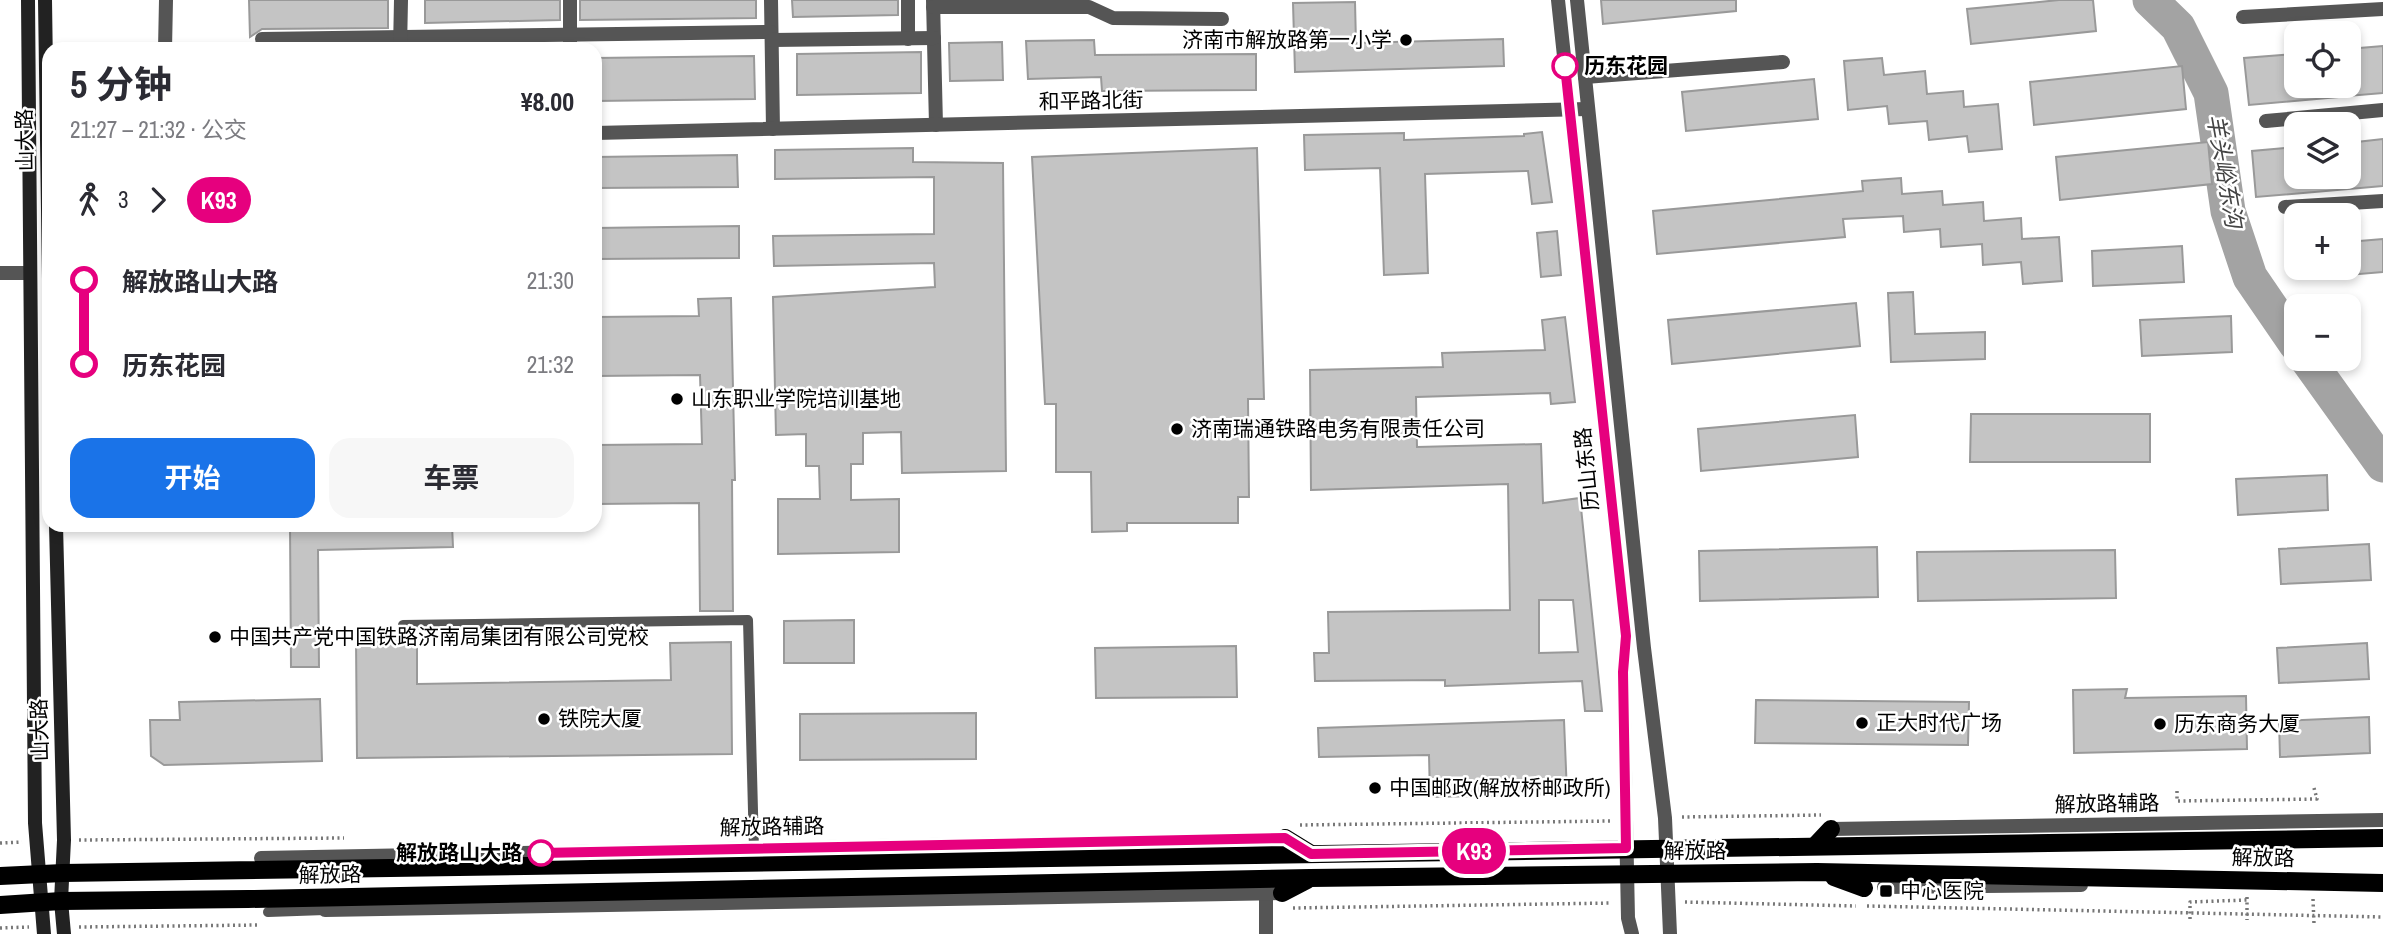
<!DOCTYPE html>
<html lang="zh">
<head>
<meta charset="utf-8">
<style>
  body { margin:0; font-family:"Archivo Narrow","Noto Sans SC",sans-serif; background:#f7f7f7; color:#2b2b33; height:100vh; display:flex; flex-direction:column; font-size:26px; white-space:nowrap }
  * { box-sizing:border-box; margin:0 }
  p { font-size:23px; color:#7c7c81 }
  .icon { flex:none; width:38px; height:38px; fill:none; stroke:currentColor; stroke-width:2; stroke-linecap:round; stroke-linejoin:round }
  .map { position:relative; flex:1; overflow:hidden }
  .drawer { position:absolute; left:42px; top:42px; width:560px; height:490px; display:flex; flex-direction:column; background:#fff; border-radius:21px; box-shadow:0 4px 10px #0003 }
  .drawer>* { flex:none }
  .badge { padding:0 14px; border-radius:23px; font-size:24px; line-height:46px }
  .fabs { position:absolute; left:2284px; top:21px; display:grid; gap:14px }
  .fabs a { display:grid; place-items:center; width:77px; height:77px; border-radius:14px; background:#fff; box-shadow:0 4px 10px #0003; font-size:35px }
  .map>.badge { position:absolute; translate:-50% -50%; box-shadow:0 0 0 4px #fff }
  .legs { display:flex; align-items:center; gap:10px; height:77px; padding:0 28px; font-size:23px }
  .legs p { margin-inline-start:auto }
  .overview { display:flex; align-items:center; justify-content:space-between; height:119px; padding:0 28px }
  h1 { font-size:38px; font-weight:700; line-height:52px }
  .button { display:flex; gap:14px; margin-top:auto; padding:14px 28px }
  .button a { flex:1; height:80px; border-radius:21px; background:#1a73e8; color:#fff; font-size:28px; font-weight:700; line-height:80px; text-align:center }
  .button a+a { background:#f7f7f7; color:#2b2b33 }
  ul { padding:0 28px; list-style:none }
  li { display:flex; align-items:center; gap:24px; height:84px; font-size:26px }
  li i { display:grid; place-items:center; width:10px; height:100%; margin:0 9px; background:currentColor }
  li i::after { content:''; width:18px; height:18px; margin:-9px; border:5px solid; border-radius:50%; background:#fff }
  li p { margin-inline-start:auto }
  li:first-child i { background:linear-gradient(#0000 50%,currentColor 0) }
  li:last-child i { background:linear-gradient(currentColor 50%,#0000 0) }
  .map>svg:first-child { display:block }
  .lines { fill:none; stroke-linecap:round; stroke-linejoin:round }
  .river { stroke:#a3a3a3; stroke-width:35 }
  .building { fill:#c4c4c4; stroke:#999; stroke-width:2; fill-rule:evenodd }
  .path { stroke:#777; stroke-width:3.5; stroke-dasharray:2 3.5; stroke-linecap:butt }
  .service { stroke:#555; stroke-width:10 }
  .minor { stroke:#555; stroke-width:14 }
  .tertiary { stroke:#555; stroke-width:14 }
  .secondary { stroke:#222; stroke-width:14 }
  .primary { stroke:#000; stroke-width:18 }
  .line-1-casing { stroke:#fff; stroke-width:16 }
  .line-1 { stroke:#e6007e; stroke-width:10 }
  .poi-dot { fill:#000; stroke:#fff; stroke-width:2.5 }
  .stop-1-dot { fill:#fff; stroke:#e6007e; stroke-width:3.5 }
  .labels { text-anchor:middle; stroke-width:5; stroke-linejoin:round; paint-order:stroke }
  .poi-label { font-size:21px; fill:#000; stroke:#fff; text-anchor:start }
  .stop-label { font-size:21px; font-weight:bold; fill:#000; stroke:#fff; text-anchor:start }
  .street-label { font-size:21px; fill:#000; stroke:#fff }
  .water-label { font-size:23px; font-style:italic; fill:#444; stroke:#fff }
</style>
</head>
<body>
<div class="map">
<svg width="2383" height="934" viewBox="0 0 2383 934">
  <rect width="100%" height="100%" fill="#fff"/>
  <g class="lines">
    <g class="river">
      <path d="M 2150,0 L 2178,27 L 2211,93 L 2228,211 L 2250,277 L 2296,344"/>
      <path d="M 2307,359 L 2383,465"/>
    </g>
  </g>
  <g class="building">
    <path d="M 249,0 L 388,0 L 388,28 L 262,29 L 250,37 Z"/>
    <path d="M 425,0 L 560,0 L 560,20 L 425,23 Z"/>
    <path d="M 580,0 L 756,0 L 756,18 L 580,20 Z"/>
    <path d="M 792,0 L 898,0 L 898,15 L 793,17 Z"/>
    <path d="M 1601,0 L 1736,0 L 1736,11 L 1603,24 Z"/>
    <path d="M 2059,0 L 2093,0 L 2096,31 L 1971,44 L 1967,9 Z"/>
    <path d="M 1355,2 L 1356,43 L 1503,39 L 1504,66 L 1295,72 L 1293,3 Z"/>
    <path d="M 1094,40 L 1095,55 L 1256,54 L 1256,90 L 1102,91 L 1101,77 L 1028,79 L 1026,41 Z"/>
    <path d="M 1002,42 L 1003,80 L 950,81 L 949,43 Z"/>
    <path d="M 2383,46 L 2383,93 L 2348,96 L 2348,49 Z"/>
    <path d="M 921,52 L 921,93 L 797,95 L 797,54 Z"/>
    <path d="M 2296,54 L 2296,86 L 2338,86 L 2338,97 L 2249,105 L 2244,58 Z"/>
    <path d="M 754,56 L 755,99 L 595,101 L 595,58 Z"/>
    <path d="M 1882,58 L 1884,75 L 1925,71 L 1927,94 L 1963,91 L 1964,107 L 1998,104 L 2002,149 L 1969,152 L 1967,136 L 1929,140 L 1927,121 L 1889,124 L 1887,106 L 1848,110 L 1844,61 Z"/>
    <path d="M 2182,66 L 2186,109 L 2034,125 L 2030,82 Z"/>
    <path d="M 1814,79 L 1818,119 L 1686,131 L 1682,92 Z"/>
    <path d="M 1542,132 L 1552,202 L 1532,204 L 1528,171 L 1425,174 L 1428,273 L 1384,275 L 1380,168 L 1305,170 L 1304,135 L 1404,133 L 1404,140 L 1524,136 L 1524,134 Z"/>
    <path d="M 2383,139 L 2383,186 L 2256,197 L 2252,151 L 2296,147 L 2296,177 L 2348,177 L 2348,143 Z"/>
    <path d="M 2208,142 L 2212,184 L 2060,200 L 2056,157 Z"/>
    <path d="M 913,148 L 913,162 L 1003,163 L 1006,471 L 902,473 L 901,432 L 863,433 L 863,464 L 851,464 L 851,500 L 899,499 L 899,552 L 778,554 L 778,499 L 820,499 L 819,466 L 806,466 L 806,434 L 776,435 L 773,297 L 935,287 L 934,263 L 774,266 L 773,236 L 934,234 L 934,177 L 775,179 L 775,150 Z"/>
    <path d="M 1257,148 L 1264,399 L 1248,399 L 1249,497 L 1238,497 L 1238,523 L 1127,523 L 1127,531 L 1092,532 L 1091,472 L 1056,472 L 1056,404 L 1045,404 L 1032,157 Z"/>
    <path d="M 737,155 L 738,187 L 595,188 L 595,157 Z"/>
    <path d="M 1901,178 L 1902,194 L 1942,191 L 1943,205 L 1983,202 L 1984,221 L 2021,218 L 2022,239 L 2059,237 L 2062,281 L 2023,284 L 2021,262 L 1983,265 L 1982,244 L 1941,247 L 1940,229 L 1904,232 L 1903,216 L 1843,219 L 1845,237 L 1657,254 L 1653,211 L 1863,191 L 1862,181 Z"/>
    <path d="M 739,226 L 739,258 L 595,259 L 595,228 Z"/>
    <path d="M 1557,231 L 1561,275 L 1541,277 L 1537,233 Z"/>
    <path d="M 2383,239 L 2383,272 L 2348,275 L 2348,242 Z"/>
    <path d="M 2182,246 L 2184,282 L 2093,286 L 2092,251 Z"/>
    <path d="M 1913,292 L 1915,334 L 1985,332 L 1985,359 L 1891,362 L 1888,293 Z"/>
    <path d="M 731,298 L 735,480 L 732,480 L 733,611 L 700,611 L 699,503 L 595,504 L 595,445 L 702,444 L 700,375 L 595,376 L 595,317 L 699,316 L 698,299 Z"/>
    <path d="M 1856,303 L 1860,346 L 1672,364 L 1668,320 Z"/>
    <path d="M 2231,316 L 2232,352 L 2142,356 L 2140,320 Z"/>
    <path d="M 1565,317 L 1575,402 L 1551,404 L 1550,393 L 1416,397 L 1417,447 L 1541,444 L 1543,503 L 1580,498 L 1602,711 L 1585,711 L 1582,681 L 1445,686 L 1445,680 L 1315,681 L 1314,653 L 1329,653 L 1328,612 L 1510,610 L 1508,484 L 1311,490 L 1310,370 L 1443,367 L 1442,353 L 1545,350 L 1542,320 ZM 1539,600 L 1573,600 L 1578,652 L 1539,653 Z"/>
    <path d="M 1971,414 L 2150,414 L 2150,462 L 1970,462 Z"/>
    <path d="M 1855,415 L 1858,457 L 1701,471 L 1698,429 Z"/>
    <path d="M 2327,475 L 2328,510 L 2238,515 L 2236,479 Z"/>
    <path d="M 290,525 L 452,525 L 453,547 L 318,550 L 319,667 L 291,667 Z"/>
    <path d="M 2369,544 L 2371,580 L 2281,584 L 2279,549 Z"/>
    <path d="M 1877,547 L 1878,597 L 1700,601 L 1699,551 Z"/>
    <path d="M 2115,550 L 2116,598 L 1918,601 L 1917,552 Z"/>
    <path d="M 854,620 L 854,663 L 784,663 L 784,621 Z"/>
    <path d="M 417,638 L 417,684 L 671,680 L 670,643 L 731,642 L 732,754 L 357,758 L 356,639 Z"/>
    <path d="M 2367,643 L 2369,679 L 2279,683 L 2277,648 Z"/>
    <path d="M 1236,646 L 1237,697 L 1096,698 L 1095,648 Z"/>
    <path d="M 2127,689 L 2125,698 L 2246,696 L 2247,749 L 2074,753 L 2073,690 Z"/>
    <path d="M 320,699 L 322,761 L 164,765 L 151,756 L 150,720 L 180,720 L 179,702 Z"/>
    <path d="M 1756,700 L 1969,702 L 1968,745 L 1755,743 Z"/>
    <path d="M 976,713 L 976,759 L 800,760 L 800,714 Z"/>
    <path d="M 2369,717 L 2370,753 L 2280,757 L 2279,721 Z"/>
    <path d="M 1564,720 L 1567,794 L 1430,797 L 1429,755 L 1319,757 L 1318,728 Z"/>
  </g>
  <g class="lines">
    <g class="path">
      <path d="M 2177,791 L 2177,801 L 2317,799 L 2314,788"/>
      <path d="M 1682,817 L 1821,815"/>
      <path d="M 1300,825 L 1611,821"/>
      <path d="M 79,840 L 344,838"/>
      <path d="M 0,843 L 22,842"/>
      <path d="M 2247,897 L 2247,920"/>
      <path d="M 2313,899 L 2314,924"/>
      <path d="M 1685,902 L 1856,906"/>
      <path d="M 1867,906 L 2383,917"/>
      <path d="M 1293,908 L 1611,903"/>
      <path d="M 2190,919 L 2190,902 L 2247,900"/>
      <path d="M 79,927 L 260,925"/>
      <path d="M 0,928 L 29,927"/>
    </g>
    <g class="service">
      <path d="M 403,625 L 748,620 L 754,849"/>
      <path d="M 268,912 L 325,910"/>
    </g>
    <g class="minor">
      <path d="M 570,0 L 570,49"/>
      <path d="M 771,0 L 773,129"/>
      <path d="M 908,0 L 908,39"/>
      <path d="M 933,0 L 936,125"/>
      <path d="M 933,7 L 1089,7 L 1113,18 L 1222,19"/>
      <path d="M 2243,17 L 2383,9"/>
      <path d="M 262,39 L 771,32"/>
      <path d="M 772,40 L 934,38"/>
      <path d="M 165,49 L 166,0"/>
      <path d="M 400,49 L 401,0"/>
      <path d="M 1585,77 L 1783,62"/>
      <path d="M 2266,121 L 2383,110"/>
      <path d="M 595,133 L 1588,109"/>
      <path d="M 2285,207 L 2383,201"/>
      <path d="M 0,273 L 30,273"/>
      <path d="M 1266,894 L 1266,934"/>
    </g>
    <g class="tertiary">
      <path d="M 1558,0 L 1626,636 L 1623,672 L 1628,918 L 1632,934"/>
      <path d="M 1577,0 L 1644,648 L 1665,818 L 1670,934"/>
      <path d="M 1831,829 L 2383,820"/>
      <path d="M 261,858 L 1285,838"/>
      <path d="M 1884,887 L 2081,885"/>
      <path d="M 325,910 L 1282,893"/>
    </g>
    <g class="secondary">
      <path d="M 28,0 L 35,823 L 44,934"/>
      <path d="M 45,0 L 49,279"/>
      <path d="M 56,525 L 64,840 L 61,901 L 64,934"/>
    </g>
    <g class="primary">
      <path d="M 1285,838 L 1311,854"/>
      <path d="M 1815,846 L 1831,829"/>
      <path d="M 0,876 L 63,873 L 2383,838"/>
      <path d="M 1834,877 L 1864,888"/>
      <path d="M 1282,893 L 1307,880"/>
      <path d="M 0,905 L 61,901 L 248,899 L 1310,878 L 1817,872 L 2383,883"/>
    </g>
  </g>
  <g class="lines">
    <g class="line-1-casing">
      <path id="line-1" d="M 541,853 L 1285,838 L 1311,854 L 1626,848 L 1623,672 L 1626,636 L 1565,66"/>
    </g>
    <use href="#line-1" class="line-1"/>
  </g>
  <g class="poi-dot">
    <circle cx="1406" cy="40" r="7"/>
    <circle cx="677" cy="399" r="7"/>
    <circle cx="1177" cy="429" r="7"/>
    <circle cx="215" cy="637" r="7"/>
    <circle cx="544" cy="719" r="7"/>
    <circle cx="1862" cy="723" r="7"/>
    <circle cx="2160" cy="724" r="7"/>
    <circle cx="1375" cy="788" r="7"/>
    <rect x="1879" y="884" width="14" height="14" rx="3.5"/>
  </g>
  <g class="stop-1-dot">
    <circle cx="1565" cy="66" r="12"/>
    <circle cx="541" cy="853" r="12"/>
  </g>
  <g class="labels">
    <g class="poi-label">
      <text x="1392" y="47" text-anchor="end">济南市解放路第一小学</text>
      <text x="691" y="406">山东职业学院培训基地</text>
      <text x="1191" y="436">济南瑞通铁路电务有限责任公司</text>
      <text x="229" y="644">中国共产党中国铁路济南局集团有限公司党校</text>
      <text x="558" y="726">铁院大厦</text>
      <text x="1876" y="730">正大时代广场</text>
      <text x="2174" y="731">历东商务大厦</text>
      <text x="1389" y="795">中国邮政(解放桥邮政所)</text>
      <text x="1900" y="898">中心医院</text>
    </g>
    <g class="stop-label">
      <text x="1584" y="73">历东花园</text>
      <text x="522" y="860" text-anchor="end">解放路山大路</text>
    </g>
    <g class="street-label">
      <text transform="translate(1091 101) rotate(-1)" y="7">和平路北街</text>
      <text transform="translate(25 140) rotate(-91)" y="7">山大路</text>
      <text transform="translate(1587 469) rotate(-96)" y="7">历山东路</text>
      <text transform="translate(40 730) rotate(-92)" y="7">山大路</text>
      <text transform="translate(2107 804) rotate(-1)" y="7">解放路辅路</text>
      <text transform="translate(772 827) rotate(-1)" y="7">解放路辅路</text>
      <text x="1695" y="858">解放路</text>
      <text transform="translate(2263 858) rotate(1)" y="7">解放路</text>
      <text transform="translate(330 875) rotate(-1)" y="7">解放路</text>
    </g>
    <g class="water-label">
      <text transform="translate(2225 171) rotate(80)" y="8">羊头峪东沟</text>
    </g>
  </g>
</svg>
<div class="fabs">
<a><svg class="icon" aria-label="locate" viewBox="0 0 24 24"><circle cx="12" cy="12" r="6"/><path d="M12 2v4M12 18v4M2 12h4M18 12h4"/></svg></a>
<a><svg class="icon" aria-label="layers" viewBox="0 0 24 24"><path d="M12 4l9 5-9 5-9-5zM3 14l9 5 9-5"/></svg></a>
<a>+</a>
<a>−</a>
</div>
<b class="badge" style="left:1474px;top:851px;background:#e6007e;color:#fff">K93</b>
<section class="drawer">
<div class="overview"><div><h1>5 分钟</h1><p>21:27 – 21:32 · 公交</p></div><b>¥8.00</b></div>
<div class="legs"><svg class="icon" aria-label="walk" viewBox="0 0 24 24"><circle cx="13" cy="4" r="2"/><path d="M13 8l-2 6 4 7M11 14l-3 7M7 12l3-4h3l4 4"/></svg>3<svg class="icon" aria-label="forward" viewBox="0 0 24 24"><path d="M9 5l7 7-7 7"/></svg><b class="badge" style="background:#e6007e;color:#fff">K93</b></div>
<ul>
<li><i style="color:#e6007e"></i><b>解放路山大路</b><p>21:30</p></li>
<li><i style="color:#e6007e"></i><b>历东花园</b><p>21:32</p></li>
</ul>
<div class="button"><a>开始</a><a>车票</a></div>
</section>
</div>
</body>
</html>
